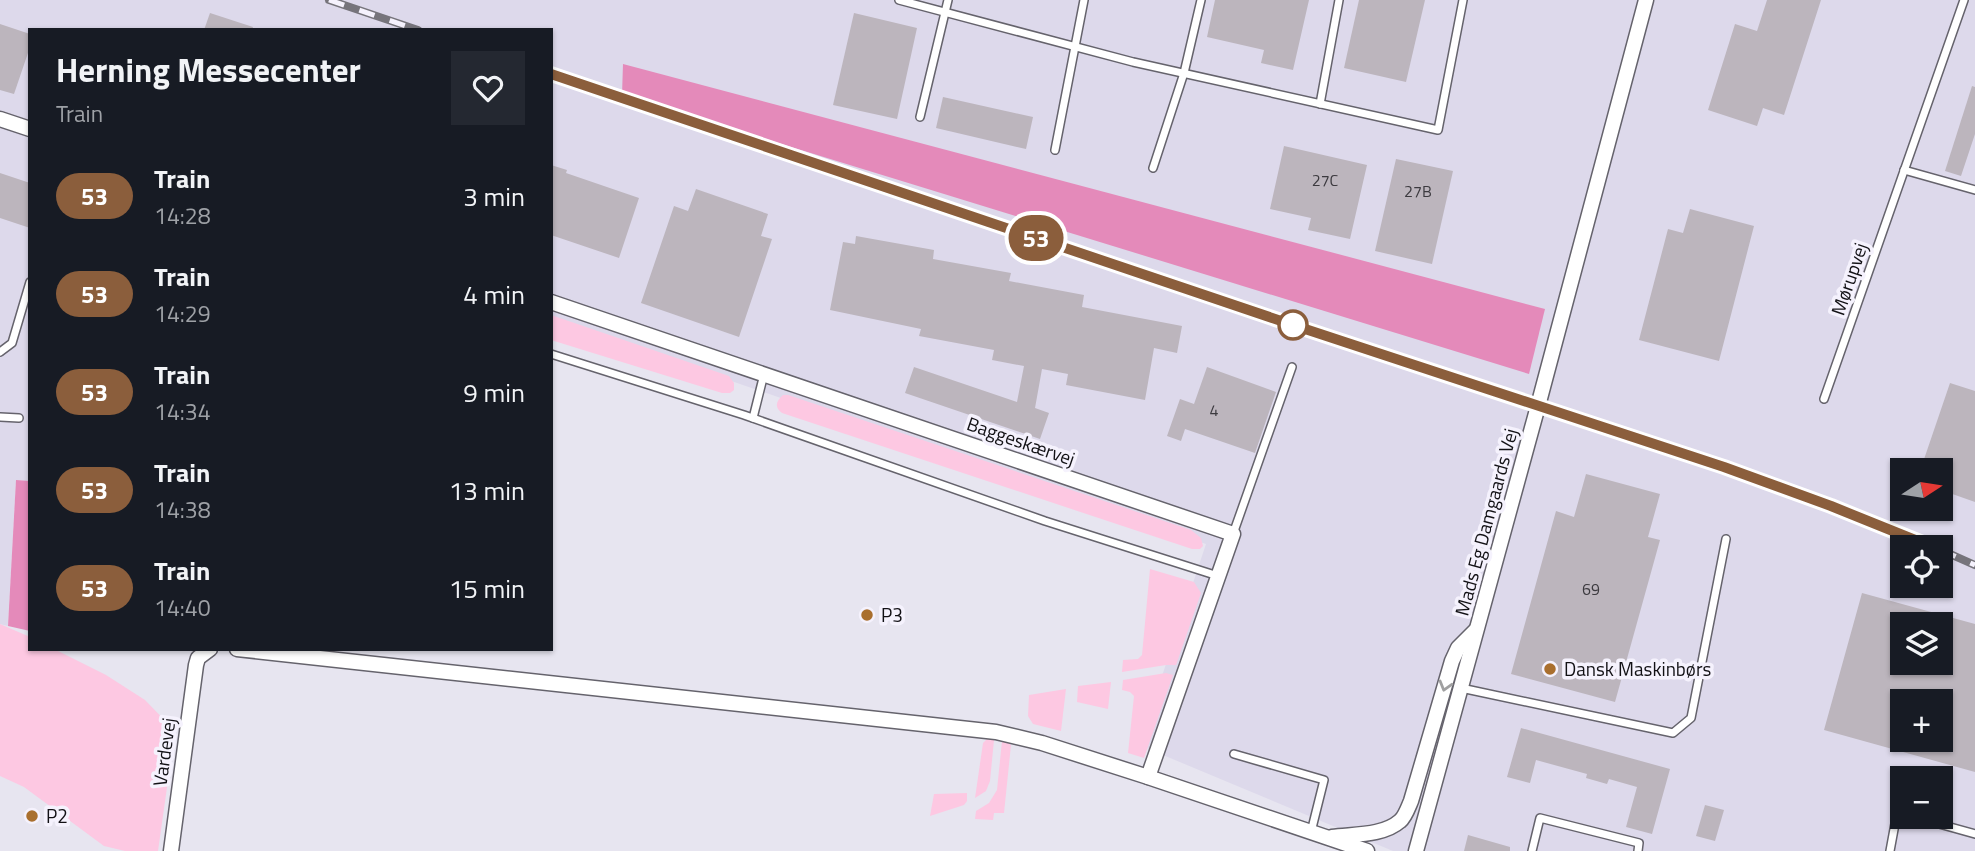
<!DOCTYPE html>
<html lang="en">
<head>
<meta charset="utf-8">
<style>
  body { margin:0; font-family:"Titillium Web",sans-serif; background:#242831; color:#f1f3f6; height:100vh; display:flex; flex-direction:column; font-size:26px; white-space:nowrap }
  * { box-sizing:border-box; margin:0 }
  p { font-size:23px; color:#9ea1a6 }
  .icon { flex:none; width:38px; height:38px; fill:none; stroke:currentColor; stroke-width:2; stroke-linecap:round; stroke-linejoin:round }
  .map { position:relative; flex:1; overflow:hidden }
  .sheet { position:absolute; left:28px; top:28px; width:525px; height:623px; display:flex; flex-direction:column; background:#171b24; border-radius:0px; box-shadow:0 2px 5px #0004 }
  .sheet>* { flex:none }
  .badge { padding:0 14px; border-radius:23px; font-size:24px; line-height:46px }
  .needle { width:46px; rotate:78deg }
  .buttons { position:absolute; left:1890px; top:458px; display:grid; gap:14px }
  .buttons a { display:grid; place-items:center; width:63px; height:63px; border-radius:0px; background:#171b24; box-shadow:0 2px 5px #0004; font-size:35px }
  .map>.badge { position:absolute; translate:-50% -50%; box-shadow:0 0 0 4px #fff }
  .round { display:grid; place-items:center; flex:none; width:74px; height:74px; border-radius:0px; background:#242831 }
  .head { display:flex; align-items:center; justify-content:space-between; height:119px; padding:0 28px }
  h1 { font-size:33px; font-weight:700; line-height:52px }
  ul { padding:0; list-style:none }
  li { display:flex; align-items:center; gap:21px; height:98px; padding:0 28px }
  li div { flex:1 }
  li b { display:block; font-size:26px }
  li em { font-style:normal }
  li .badge { min-width:77px; font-weight:700; text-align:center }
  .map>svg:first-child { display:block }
  .built { fill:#ddd9eb; fill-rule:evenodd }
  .green { fill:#fdc8e2 }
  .forest { fill:#e48aba }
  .building { fill:#bcb5bd; fill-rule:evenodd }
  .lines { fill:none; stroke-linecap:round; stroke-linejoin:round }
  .service-casing { stroke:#65636c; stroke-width:10 }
  .minor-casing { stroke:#65636c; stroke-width:17 }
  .service { stroke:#fff; stroke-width:7 }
  .minor { stroke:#fff; stroke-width:14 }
  .rail-casing { stroke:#76747b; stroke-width:8 }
  .rail { stroke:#f5f2fd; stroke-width:5; stroke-dasharray:16; stroke-linecap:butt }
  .oneway { stroke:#a0a0a1 }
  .line-casing { stroke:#fff; stroke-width:16 }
  .line { stroke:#8b5e3c; stroke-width:10 }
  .stop-dot { fill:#fff; stroke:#8b5e3c; stroke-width:3.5 }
  .poi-dot { fill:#a96f2e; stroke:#f5f2fd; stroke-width:2.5 }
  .labels { text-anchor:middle; stroke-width:7; stroke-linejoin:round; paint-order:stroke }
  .number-label { font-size:16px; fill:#3c3a3f }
  .street-label { font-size:19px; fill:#121115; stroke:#f5f2fd }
  .poi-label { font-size:19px; fill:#121115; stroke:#f5f2fd; text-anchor:start }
</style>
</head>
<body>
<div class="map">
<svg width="1975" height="851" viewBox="0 0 1975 851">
  <rect width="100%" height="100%" fill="#e7e5f0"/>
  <path class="built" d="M 0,0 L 1975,0 L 1975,851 L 1393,851 L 1139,745 L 1206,544 L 551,319 L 551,30 L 30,30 L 30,481 L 16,480 L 8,626 L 0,624 ZM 1902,471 L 1941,471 L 1941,509 L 1902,509 ZM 1902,548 L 1941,548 L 1941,586 L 1902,586 ZM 1902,625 L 1941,625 L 1941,663 L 1902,663 ZM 1902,702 L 1941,702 L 1941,740 L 1902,740 ZM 1902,779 L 1941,779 L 1941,817 L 1902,817 Z"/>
  <g class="green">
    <path d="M 551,315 L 729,376 L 734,383 L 734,390 L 730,393 L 722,393 L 551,340 Z"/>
    <path d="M 783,395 L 788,395 L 1191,530 L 1201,538 L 1203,546 L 1200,549 L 1192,549 L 782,413 C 774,407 776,401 783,395 Z"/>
    <path d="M 1150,569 L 1194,582 L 1201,593 L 1176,665 L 1166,665 L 1122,672 L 1123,660 L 1138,659 L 1142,655 Z"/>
    <path d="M 0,624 L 30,637 L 30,649 L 54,649 L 106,675 L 145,700 L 175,731 L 158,851 L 125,851 L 104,846 L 24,787 L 0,776 Z"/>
    <path d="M 1166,673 L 1173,675 L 1144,758 L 1128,753 L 1134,696 L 1130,692 L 1122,690 L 1123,680 Z"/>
    <path d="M 1111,682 L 1108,709 L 1077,702 L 1078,686 Z"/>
    <path d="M 1066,689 L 1061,731 L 1033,724 L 1028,716 L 1029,695 Z"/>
    <path d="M 987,739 L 994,740 L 990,781 L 986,791 L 975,798 L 983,743 Z"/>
    <path d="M 1002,741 L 1007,742 L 1011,745 L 1004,813 L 994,813 L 993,820 L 975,819 L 976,811 L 989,803 L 997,790 Z"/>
    <path d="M 967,793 L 967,801 L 964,805 L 930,816 L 934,794 Z"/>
  </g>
  <g class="forest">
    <path d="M 623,64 L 1545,309 L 1529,374 L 622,95 Z"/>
    <path d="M 16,480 L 30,481 L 30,631 L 8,626 Z"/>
  </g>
  <g class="building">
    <path d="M 1215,0 L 1309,0 L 1293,70 L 1261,63 L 1264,50 L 1207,37 Z"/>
    <path d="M 1359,0 L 1425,0 L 1406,82 L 1344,68 Z"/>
    <path d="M 1767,0 L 1821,0 L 1784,115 L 1763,108 L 1757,126 L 1708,110 L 1735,24 L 1757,31 Z"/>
    <path d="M 210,13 L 253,27 L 252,30 L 204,30 Z"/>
    <path d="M 854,13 L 917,28 L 897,119 L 833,105 Z"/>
    <path d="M 0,24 L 30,34 L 30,47 L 14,94 L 0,90 Z"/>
    <path d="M 1972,86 L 1975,87 L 1975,134 L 1961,176 L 1945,171 Z"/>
    <path d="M 943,97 L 1033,117 L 1026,149 L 936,128 Z"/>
    <path d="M 1284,146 L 1367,165 L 1350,239 L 1308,230 L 1311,218 L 1270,209 Z"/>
    <path d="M 1396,159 L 1453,171 L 1432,264 L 1375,251 Z"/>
    <path d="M 551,165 L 567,170 L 566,173 L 639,198 L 619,258 L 551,235 Z"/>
    <path d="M 0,173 L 30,183 L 30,228 L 0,218 Z"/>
    <path d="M 696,189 L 768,214 L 761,236 L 772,239 L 739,337 L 641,303 L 674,206 L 688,211 Z"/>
    <path d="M 1690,209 L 1754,226 L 1719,361 L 1639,340 L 1668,229 L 1683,233 Z"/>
    <path d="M 856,236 L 934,250 L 933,259 L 1011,273 L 1009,281 L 1084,295 L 1082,307 L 1182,326 L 1177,353 L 1154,348 L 1145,400 L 1066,385 L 1068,374 L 1042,369 L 1035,408 L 1049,413 L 1040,439 L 905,393 L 914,367 L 1017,402 L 1024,366 L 992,360 L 994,350 L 919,336 L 921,329 L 830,310 L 843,242 L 855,244 Z"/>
    <path d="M 1207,367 L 1276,392 L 1255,453 L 1185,429 L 1181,441 L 1167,436 L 1180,399 L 1194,404 Z"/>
    <path d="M 1950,383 L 1975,391 L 1975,502 L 1941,490 L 1941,471 L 1920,471 Z"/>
    <path d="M 1586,474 L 1660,494 L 1648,537 L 1660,540 L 1615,702 L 1511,674 L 1556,511 L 1574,517 Z"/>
    <path d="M 1862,593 L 1975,624 L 1975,772 L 1824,730 ZM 1902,625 L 1941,625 L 1941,663 L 1902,663 ZM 1902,702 L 1941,702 L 1941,740 L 1902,740 Z"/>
    <path d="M 1521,728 L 1670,769 L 1652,834 L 1626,827 L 1637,787 L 1609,779 L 1607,784 L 1586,778 L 1587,774 L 1536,760 L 1530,783 L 1507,777 Z"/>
    <path d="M 1705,805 L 1724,810 L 1715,841 L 1696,836 Z"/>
    <path d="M 1468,835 L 1510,847 L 1510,851 L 1464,851 Z"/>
  </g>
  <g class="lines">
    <g class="service-casing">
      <g id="service">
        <path d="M 899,0 L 1133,62 L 1438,130 L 1463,0"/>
        <path d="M 1320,104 L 1339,0"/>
        <path d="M 920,117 L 948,0"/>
        <path d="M 1055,150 L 1084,0"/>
        <path d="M 1153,168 L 1184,73 L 1201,0"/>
        <path d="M 1904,170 L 1975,190"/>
        <path d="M 0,352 L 12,343 L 30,282"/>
        <path d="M 551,354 L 744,415 L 1045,521 L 1218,576"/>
        <path d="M 1824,399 L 1964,0"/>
        <path d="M 0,417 L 19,418"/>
        <path d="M 753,418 L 764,374"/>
        <path d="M 1233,534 L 1292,367"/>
        <path d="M 1461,688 L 1673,733 L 1691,718 L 1726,539"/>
        <path d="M 1234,754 L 1324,780 L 1311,832"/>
        <path d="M 1914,817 L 1975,834"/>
        <path d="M 1532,851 L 1540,818 L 1639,843 L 1638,851"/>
        <path d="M 1890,851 L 1897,813 L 1902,814"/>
      </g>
    </g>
    <g class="minor-casing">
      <g id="minor">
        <path d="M 0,119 L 30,129"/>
        <path d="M 551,302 L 1233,534 L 1148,777 L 1367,851"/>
        <path d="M 237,649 L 996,732 L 1042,743 L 1148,777"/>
        <path d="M 1332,837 C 1353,834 1383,836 1400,821 C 1405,817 1408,808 1411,801 L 1452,661 L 1458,648 L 1475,631"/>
        <path d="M 171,851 L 196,665 L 198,658 L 210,649"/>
        <path d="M 1416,851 L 1538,406 L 1646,0"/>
      </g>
    </g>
    <use href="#service" class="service"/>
    <use href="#minor" class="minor"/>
    <g class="rail-casing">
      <g id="rail">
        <path d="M 329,0 L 418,30"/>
        <path d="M 551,74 L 1293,325 L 1724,467 L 1805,496 L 1935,548"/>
        <path d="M 1941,550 L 1975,565"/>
      </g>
    </g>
    <use href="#rail" class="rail"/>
  </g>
  <defs><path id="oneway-chevron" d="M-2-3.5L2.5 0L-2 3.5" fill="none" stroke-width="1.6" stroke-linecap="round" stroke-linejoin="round" transform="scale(1.75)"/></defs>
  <use class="oneway" href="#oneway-chevron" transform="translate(1445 686) rotate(106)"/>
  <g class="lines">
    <g class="line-casing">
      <path id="line" d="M 551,74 L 1293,325 L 1724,467 L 1831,506 L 1935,548"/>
    </g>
    <use href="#line" class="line"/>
  </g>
  <circle class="stop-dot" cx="1293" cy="325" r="14"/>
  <g class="poi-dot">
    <circle cx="867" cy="615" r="7"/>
    <circle cx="1550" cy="669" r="7"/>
    <circle cx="32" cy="816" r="7"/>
  </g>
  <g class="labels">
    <g class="number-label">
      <text x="1325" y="186">27C</text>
      <text x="1418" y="197">27B</text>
      <text x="1214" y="416">4</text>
      <text x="1591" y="595">69</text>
    </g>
    <g class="street-label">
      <text transform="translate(1849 279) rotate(-71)" y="7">Mørupvej</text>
      <text transform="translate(1021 441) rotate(19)" y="7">Baggeskærvej</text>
      <text transform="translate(1486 522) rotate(-75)" y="7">Mads Eg Damgaards Vej</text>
      <text transform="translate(164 752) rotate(-82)" y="7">Vardevej</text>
    </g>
    <g class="poi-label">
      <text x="881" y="622">P3</text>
      <text x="1564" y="676">Dansk Maskinbørs</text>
      <text x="46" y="823">P2</text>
    </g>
  </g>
</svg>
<div class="buttons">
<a><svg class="needle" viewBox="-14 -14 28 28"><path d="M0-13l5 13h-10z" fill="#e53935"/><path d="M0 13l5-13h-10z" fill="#9ea1a6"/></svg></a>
<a><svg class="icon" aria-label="locate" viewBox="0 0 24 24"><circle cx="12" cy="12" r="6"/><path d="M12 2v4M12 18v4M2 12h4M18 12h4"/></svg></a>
<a><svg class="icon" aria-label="layers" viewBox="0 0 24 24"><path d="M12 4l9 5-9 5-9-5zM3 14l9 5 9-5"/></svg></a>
<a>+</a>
<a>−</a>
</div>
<b class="badge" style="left:1036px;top:238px;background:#8b5e3c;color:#fff">53</b>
<section class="sheet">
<div class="head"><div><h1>Herning Messecenter</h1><p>Train</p></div><a class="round"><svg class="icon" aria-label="heart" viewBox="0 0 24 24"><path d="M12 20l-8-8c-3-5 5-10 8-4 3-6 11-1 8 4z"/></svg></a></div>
<ul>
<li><span class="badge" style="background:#8b5e3c;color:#fff">53</span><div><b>Train</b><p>14:28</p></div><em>3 min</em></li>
<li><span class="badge" style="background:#8b5e3c;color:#fff">53</span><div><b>Train</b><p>14:29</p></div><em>4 min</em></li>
<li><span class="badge" style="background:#8b5e3c;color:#fff">53</span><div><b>Train</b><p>14:34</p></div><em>9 min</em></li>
<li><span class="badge" style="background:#8b5e3c;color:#fff">53</span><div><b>Train</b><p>14:38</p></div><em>13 min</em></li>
<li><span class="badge" style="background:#8b5e3c;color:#fff">53</span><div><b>Train</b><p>14:40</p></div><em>15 min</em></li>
</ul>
</section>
</div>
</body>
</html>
